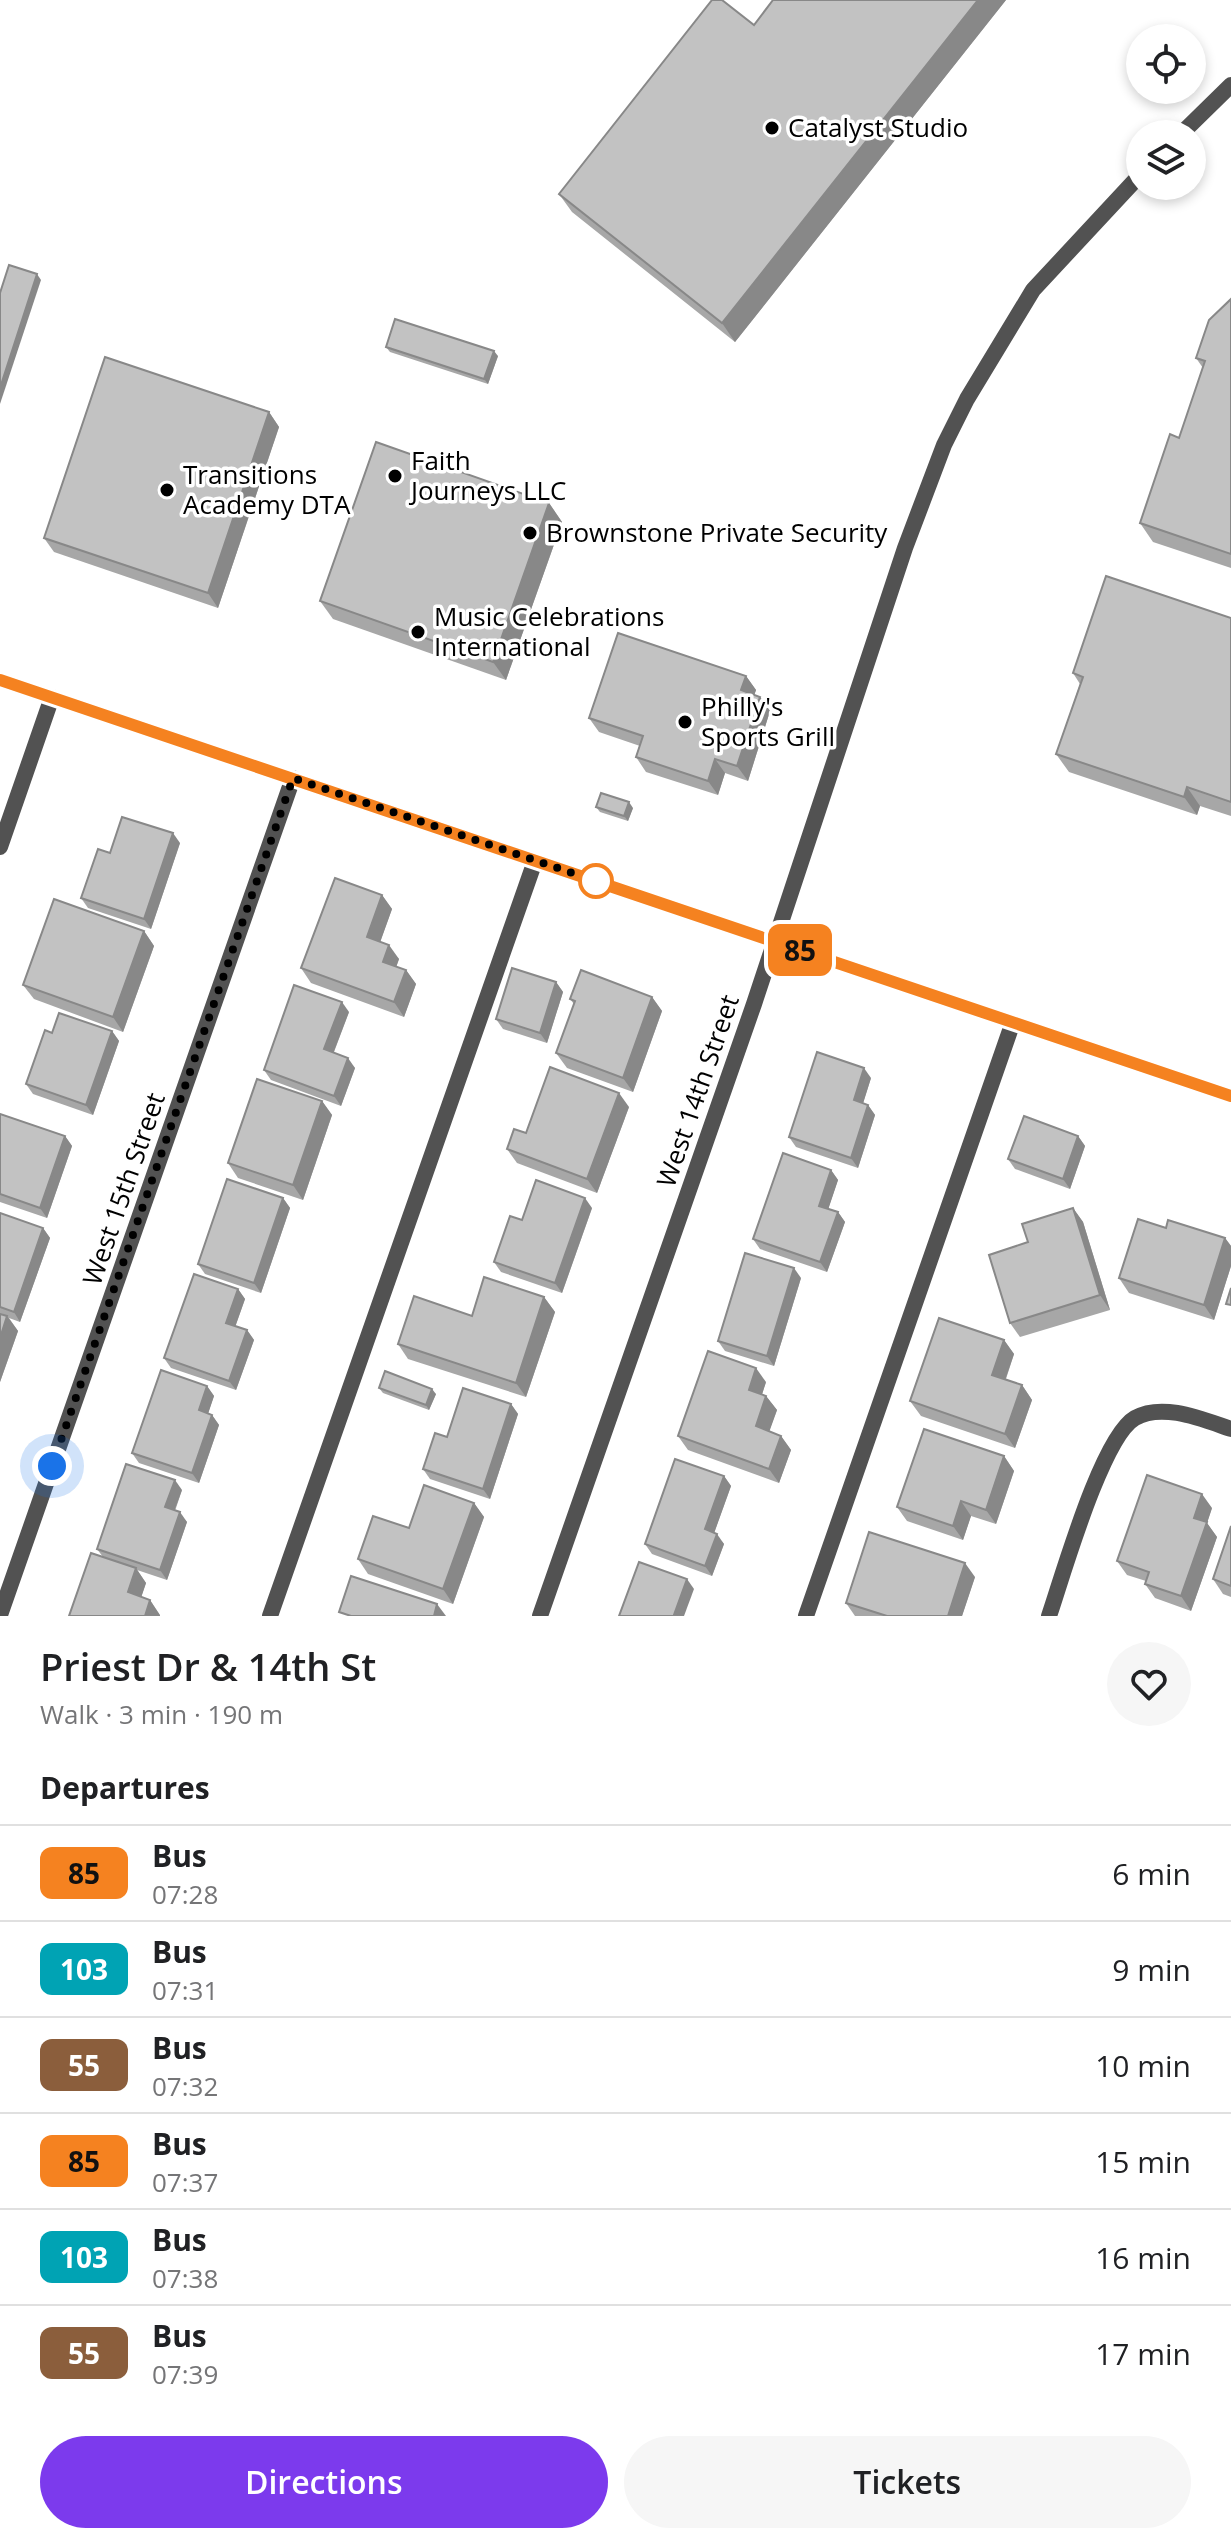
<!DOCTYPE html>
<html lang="en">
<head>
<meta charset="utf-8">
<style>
  body { margin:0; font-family:"Open Sans",sans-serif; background:#f6f6f6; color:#202124; height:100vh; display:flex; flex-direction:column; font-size:30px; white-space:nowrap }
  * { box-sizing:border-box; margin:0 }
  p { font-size:26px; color:#757577 }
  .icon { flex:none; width:44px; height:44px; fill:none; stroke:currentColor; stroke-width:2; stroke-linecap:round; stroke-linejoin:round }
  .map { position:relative; height:1616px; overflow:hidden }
  .details { display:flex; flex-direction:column; background:#fff; flex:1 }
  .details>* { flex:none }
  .badge { padding:0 16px; border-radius:12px; font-size:28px; line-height:52px }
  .buttons { position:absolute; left:1126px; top:24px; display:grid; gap:16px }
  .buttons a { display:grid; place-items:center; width:80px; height:80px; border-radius:50%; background:#fff; box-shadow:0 4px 12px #0003; font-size:40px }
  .you { position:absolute; width:40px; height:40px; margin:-20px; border:6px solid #fff; border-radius:50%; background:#1a73e8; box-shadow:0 0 0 12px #1a73e833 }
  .map>.badge { position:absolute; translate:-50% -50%; box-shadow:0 0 0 4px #fff }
  h2 { padding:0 40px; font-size:30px; line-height:72px }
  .round { display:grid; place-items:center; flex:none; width:84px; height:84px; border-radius:42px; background:#f6f6f6 }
  .headline { display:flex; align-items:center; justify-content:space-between; height:136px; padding:0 40px }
  h1 { font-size:38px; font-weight:600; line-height:60px }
  .button { display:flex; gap:16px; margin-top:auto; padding:16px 40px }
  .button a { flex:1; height:92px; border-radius:48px; background:#7c3aed; color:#fff; font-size:32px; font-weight:600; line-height:92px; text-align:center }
  .button a+a { background:#f6f6f6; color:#202124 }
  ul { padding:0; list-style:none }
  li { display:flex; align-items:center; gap:24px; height:96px; padding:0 40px; border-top:2px solid #e0e0e0 }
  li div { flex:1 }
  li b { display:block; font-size:30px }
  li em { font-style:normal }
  li .badge { min-width:88px; font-weight:700; text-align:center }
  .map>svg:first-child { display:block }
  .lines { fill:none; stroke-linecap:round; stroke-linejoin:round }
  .lane { stroke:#525252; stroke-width:16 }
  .street { stroke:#525252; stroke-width:16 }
  .secondary { stroke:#1f1f1f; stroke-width:16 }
  .wall { fill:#a7a7a7 }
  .shaded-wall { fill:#888 }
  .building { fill:#c2c2c2; stroke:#888; stroke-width:2 }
  .line-casing { stroke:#fff; stroke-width:18 }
  .line { stroke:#f58220; stroke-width:12 }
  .walk { stroke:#000; stroke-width:8; stroke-dasharray:0 14.4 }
  .poi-dot { fill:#000; stroke:#fff; stroke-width:3 }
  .stop-dot { fill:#fff; stroke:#f58220; stroke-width:4 }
  .labels { text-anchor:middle; stroke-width:7; stroke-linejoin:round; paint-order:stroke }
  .poi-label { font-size:26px; fill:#000; stroke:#fff; text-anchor:start }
  .street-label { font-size:26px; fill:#000; stroke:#fff }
</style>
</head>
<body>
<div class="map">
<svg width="1231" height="1616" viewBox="0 0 1231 1616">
  <rect width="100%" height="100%" fill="#fff"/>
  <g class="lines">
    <g class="lane">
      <path d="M 0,847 L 52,697"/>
      <path d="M 270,1616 L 535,861"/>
      <path d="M 806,1616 L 1013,1022"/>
    </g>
    <g class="street">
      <path d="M 1181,134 L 1231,85"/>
      <path d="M 0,1615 L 293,778"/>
      <path d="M 540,1616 L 754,1004 L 905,548 L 944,445 L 967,399 L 1033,290 L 1140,175"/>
      <path d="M 1049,1616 C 1063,1575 1102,1437 1135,1418 C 1163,1402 1204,1420 1231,1429"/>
    </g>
    <path class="secondary" d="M 0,680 L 1231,1096"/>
  </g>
  <g class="wall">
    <path d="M 773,0 L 1006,0 L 735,342 L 572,212 L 559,194 L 754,25 Z"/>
    <path d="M 1231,299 L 1231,568 L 1153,542 L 1140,523 L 1179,438 L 1203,368 L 1196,358 Z"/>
    <path d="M 386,347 L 498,356 L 488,384 L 390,352 Z"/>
    <path d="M 269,412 L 279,427 L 218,608 L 54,552 L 44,538 Z"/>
    <path d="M 549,503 L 562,522 L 506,680 L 333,619 L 320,601 Z"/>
    <path d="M 1231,618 L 1231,816 L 1200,806 L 1197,815 L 1069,772 L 1056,754 L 1080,684 L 1073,673 Z"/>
    <path d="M 746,676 L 756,690 L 754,695 L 760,697 L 770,711 L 748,781 L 725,773 L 718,795 L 646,772 L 636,757 L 640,746 L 599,732 L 589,718 Z"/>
    <path d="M 596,807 L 633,808 L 628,821 L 600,812 Z"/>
    <path d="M 180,843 L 151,929 L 88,908 L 81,898 L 110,853 Z"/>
    <path d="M 382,895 L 392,909 L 380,942 L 399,959 L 396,967 L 406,970 L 416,984 L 404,1017 L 311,983 L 301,968 Z"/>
    <path d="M 144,931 L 154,946 L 123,1032 L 34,999 L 23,985 Z"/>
    <path d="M 556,982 L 563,992 L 547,1043 L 503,1029 L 496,1019 Z"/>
    <path d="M 652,997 L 662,1011 L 633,1092 L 567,1068 L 556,1053 L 574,1004 L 570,999 Z"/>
    <path d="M 349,1012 L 334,1052 L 355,1068 L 341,1106 L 271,1080 L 264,1070 Z"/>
    <path d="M 112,1031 L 119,1041 L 93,1115 L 33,1094 L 26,1084 L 52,1033 Z"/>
    <path d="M 871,1078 L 863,1103 L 868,1105 L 875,1115 L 858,1168 L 796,1147 L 789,1137 Z"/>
    <path d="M 322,1101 L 332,1115 L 303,1200 L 238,1178 L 228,1163 Z"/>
    <path d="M 629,1107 L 597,1193 L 517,1163 L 507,1149 Z"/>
    <path d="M 0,1114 L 65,1136 L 72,1146 L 47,1218 L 0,1202 Z"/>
    <path d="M 1078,1136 L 1085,1146 L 1070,1189 L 1015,1169 L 1008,1159 Z"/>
    <path d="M 831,1170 L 838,1180 L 828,1209 L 838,1212 L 845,1222 L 827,1272 L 760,1249 L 753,1239 Z"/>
    <path d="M 283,1198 L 290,1208 L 261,1293 L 205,1274 L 198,1264 Z"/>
    <path d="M 592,1208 L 562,1293 L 501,1272 L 494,1262 L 522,1220 Z"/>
    <path d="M 1073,1208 L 1083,1222 L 1110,1310 L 1020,1337 L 1010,1323 L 1028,1242 Z"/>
    <path d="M 0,1213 L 43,1228 L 50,1238 L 20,1322 L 9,1318 L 18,1331 L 0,1382 Z"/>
    <path d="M 1225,1238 L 1231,1246 L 1231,1266 L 1214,1320 L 1129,1293 L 1119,1278 Z"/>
    <path d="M 801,1278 L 774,1366 L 725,1351 L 718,1341 Z"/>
    <path d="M 238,1289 L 245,1299 L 235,1327 L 247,1330 L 254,1340 L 236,1390 L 171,1368 L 164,1358 Z"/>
    <path d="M 544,1297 L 555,1312 L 526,1397 L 408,1359 L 398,1344 L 472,1316 Z"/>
    <path d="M 1004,1340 L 1014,1354 L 1006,1379 L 1022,1385 L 1032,1400 L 1015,1448 L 921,1416 L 910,1401 Z"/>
    <path d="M 766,1382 L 762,1394 L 766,1396 L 777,1410 L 769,1431 L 781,1436 L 791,1450 L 779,1483 L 688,1450 L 678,1436 Z"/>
    <path d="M 207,1386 L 214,1396 L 208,1413 L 212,1415 L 219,1425 L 199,1483 L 139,1463 L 132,1453 Z"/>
    <path d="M 379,1388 L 436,1394 L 429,1410 L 383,1393 Z"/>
    <path d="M 511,1404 L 518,1414 L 490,1499 L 430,1479 L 423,1469 L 447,1437 Z"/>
    <path d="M 1004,1456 L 1014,1471 L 996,1524 L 971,1516 L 963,1540 L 907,1521 L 897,1507 Z"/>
    <path d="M 724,1476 L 731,1486 L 714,1533 L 724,1544 L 712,1576 L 652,1554 L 645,1544 Z"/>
    <path d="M 182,1490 L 175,1511 L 187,1522 L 167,1580 L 137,1570 L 146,1583 L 141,1597 L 150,1600 L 160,1616 L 69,1616 L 103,1557 L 97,1549 Z"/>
    <path d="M 474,1503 L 484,1517 L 453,1604 L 368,1574 L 358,1559 L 409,1528 Z"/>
    <path d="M 1212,1508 L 1207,1523 L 1217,1537 L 1191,1611 L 1155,1598 L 1145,1584 L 1146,1581 L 1127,1575 L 1117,1561 Z"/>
    <path d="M 1231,1526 L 1231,1597 L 1223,1594 L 1213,1579 Z"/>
    <path d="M 975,1577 L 962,1616 L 855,1616 L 846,1603 Z"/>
  </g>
  <g class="shaded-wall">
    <path d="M 978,0 L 1006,0 L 735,342 L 722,323 Z"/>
    <path d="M 37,274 L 41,280 L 0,404 L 0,388 Z"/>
    <path d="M 494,351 L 498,356 L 488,384 L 484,379 Z"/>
    <path d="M 269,412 L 279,427 L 218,608 L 208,593 Z"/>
    <path d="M 549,503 L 562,522 L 506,680 L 493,662 Z"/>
    <path d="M 746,676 L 756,690 L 751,705 L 741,690 Z"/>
    <path d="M 760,697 L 770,711 L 748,781 L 737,766 Z"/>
    <path d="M 715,759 L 725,773 L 718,795 L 708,781 Z"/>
    <path d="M 1187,787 L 1200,806 L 1197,815 L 1184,797 Z"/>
    <path d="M 629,802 L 633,808 L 628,821 L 624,816 Z"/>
    <path d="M 173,833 L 180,843 L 151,929 L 144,919 Z"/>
    <path d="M 382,895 L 392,909 L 377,951 L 367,937 Z"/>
    <path d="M 144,931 L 154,946 L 123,1032 L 113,1017 Z"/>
    <path d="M 389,945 L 399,959 L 393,976 L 383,962 Z"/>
    <path d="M 406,970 L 416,984 L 404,1017 L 394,1002 Z"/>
    <path d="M 556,982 L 563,992 L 547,1043 L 540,1033 Z"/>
    <path d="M 652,997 L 662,1011 L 633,1092 L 623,1078 Z"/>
    <path d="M 342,1002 L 349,1012 L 331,1059 L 324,1049 Z"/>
    <path d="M 112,1031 L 119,1041 L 93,1115 L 86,1105 Z"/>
    <path d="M 348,1058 L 355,1068 L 341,1106 L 334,1096 Z"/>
    <path d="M 864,1068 L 871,1078 L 861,1110 L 854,1100 Z"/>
    <path d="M 619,1093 L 629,1107 L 597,1193 L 587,1179 Z"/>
    <path d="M 322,1101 L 332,1115 L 303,1200 L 293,1185 Z"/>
    <path d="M 868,1105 L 875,1115 L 858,1168 L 851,1158 Z"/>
    <path d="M 65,1136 L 72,1146 L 47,1218 L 40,1208 Z"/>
    <path d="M 1078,1136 L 1085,1146 L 1070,1189 L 1063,1179 Z"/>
    <path d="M 831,1170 L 838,1180 L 826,1216 L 819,1206 Z"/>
    <path d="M 283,1198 L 290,1208 L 261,1293 L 254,1283 Z"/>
    <path d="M 585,1198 L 592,1208 L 562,1293 L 555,1283 Z"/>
    <path d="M 1073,1208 L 1083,1222 L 1110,1310 L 1100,1295 Z"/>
    <path d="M 838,1212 L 845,1222 L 827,1272 L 820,1262 Z"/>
    <path d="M 43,1228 L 50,1238 L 20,1322 L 14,1312 Z"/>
    <path d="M 1225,1238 L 1231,1246 L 1231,1266 L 1214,1320 L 1204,1305 Z"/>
    <path d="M 794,1268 L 801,1278 L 774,1366 L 767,1356 Z"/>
    <path d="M 238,1289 L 245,1299 L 233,1333 L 226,1323 Z"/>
    <path d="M 544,1297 L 555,1312 L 526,1397 L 516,1383 Z"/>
    <path d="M 7,1316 L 18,1331 L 0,1382 L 0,1338 Z"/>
    <path d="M 247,1330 L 254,1340 L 236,1390 L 229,1381 Z"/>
    <path d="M 1004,1340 L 1014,1354 L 1002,1389 L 992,1375 Z"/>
    <path d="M 756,1368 L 766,1382 L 759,1404 L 749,1390 Z"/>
    <path d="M 1022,1385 L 1032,1400 L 1015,1448 L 1005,1434 Z"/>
    <path d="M 207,1386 L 214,1396 L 206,1420 L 199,1410 Z"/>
    <path d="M 432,1389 L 436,1394 L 429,1410 L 426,1405 Z"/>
    <path d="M 766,1396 L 777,1410 L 766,1441 L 756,1426 Z"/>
    <path d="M 511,1404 L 518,1414 L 490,1499 L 483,1489 Z"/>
    <path d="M 212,1415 L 219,1425 L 199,1483 L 192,1473 Z"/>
    <path d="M 781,1436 L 791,1450 L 779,1483 L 769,1469 Z"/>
    <path d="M 1004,1456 L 1014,1471 L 996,1524 L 986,1510 Z"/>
    <path d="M 724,1476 L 731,1486 L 712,1539 L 705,1529 Z"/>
    <path d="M 175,1480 L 182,1490 L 172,1517 L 165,1507 Z"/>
    <path d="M 1202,1494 L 1212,1508 L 1207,1523 L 1217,1537 L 1191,1611 L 1181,1596 L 1194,1518 Z"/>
    <path d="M 961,1501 L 971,1516 L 963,1540 L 953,1526 Z"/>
    <path d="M 474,1503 L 484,1517 L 453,1604 L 443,1589 Z"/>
    <path d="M 180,1512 L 187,1522 L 167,1580 L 160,1570 Z"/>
    <path d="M 717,1534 L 724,1544 L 712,1576 L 705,1566 Z"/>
    <path d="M 965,1563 L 975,1577 L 962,1616 L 948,1616 Z"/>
    <path d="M 136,1568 L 146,1583 L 138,1607 L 128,1592 Z"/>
    <path d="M 687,1579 L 694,1589 L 684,1616 L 675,1616 L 674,1615 Z"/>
    <path d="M 150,1600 L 160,1615 L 160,1616 L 145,1616 Z"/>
    <path d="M 437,1604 L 446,1616 L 434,1616 Z"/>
  </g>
  <g class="building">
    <path d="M 712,0 L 722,0 L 754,25 L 773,0 L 978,0 L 722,323 L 559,194 Z"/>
    <path d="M 9,265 L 37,274 L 0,388 L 0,293 Z"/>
    <path d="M 1231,299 L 1231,554 L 1140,523 L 1170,434 L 1179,438 L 1205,361 L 1196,358 L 1209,320 Z"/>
    <path d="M 395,319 L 494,351 L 484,379 L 386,347 Z"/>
    <path d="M 105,357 L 269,412 L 208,593 L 44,538 Z"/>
    <path d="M 376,442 L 549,503 L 493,662 L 320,601 Z"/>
    <path d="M 1106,576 L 1231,618 L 1231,802 L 1187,787 L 1184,797 L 1056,754 L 1083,677 L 1073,673 Z"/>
    <path d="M 618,633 L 746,676 L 741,690 L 760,697 L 737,766 L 715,759 L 708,781 L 636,757 L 643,736 L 589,718 Z"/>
    <path d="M 601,793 L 629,802 L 624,816 L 596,807 Z"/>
    <path d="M 122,817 L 173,833 L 144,919 L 81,898 L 98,849 L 110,853 Z"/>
    <path d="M 335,878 L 382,895 L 367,937 L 389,945 L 383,962 L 406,970 L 394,1002 L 301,968 Z"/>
    <path d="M 54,899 L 144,931 L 113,1017 L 23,985 Z"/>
    <path d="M 512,968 L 556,982 L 540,1033 L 496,1019 Z"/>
    <path d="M 581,970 L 652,997 L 623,1078 L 556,1053 L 575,1001 L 570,999 Z"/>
    <path d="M 294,985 L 342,1002 L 324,1049 L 348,1058 L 334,1096 L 264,1070 Z"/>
    <path d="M 59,1013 L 112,1031 L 86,1105 L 26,1084 L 45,1030 L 52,1033 Z"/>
    <path d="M 817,1052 L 864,1068 L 854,1100 L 868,1105 L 851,1158 L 789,1137 Z"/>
    <path d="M 550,1067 L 619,1093 L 587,1179 L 507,1149 L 514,1129 L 526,1133 Z"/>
    <path d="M 257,1079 L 322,1101 L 293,1185 L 228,1163 Z"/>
    <path d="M 0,1114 L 65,1136 L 40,1208 L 0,1194 Z"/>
    <path d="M 1024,1116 L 1078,1136 L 1063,1179 L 1008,1159 Z"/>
    <path d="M 783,1153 L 831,1170 L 819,1206 L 838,1212 L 820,1262 L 753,1239 Z"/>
    <path d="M 227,1179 L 283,1198 L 254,1283 L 198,1264 Z"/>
    <path d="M 536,1180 L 585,1198 L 555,1283 L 494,1262 L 510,1216 L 522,1220 Z"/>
    <path d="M 1073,1208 L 1100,1295 L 1010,1323 L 989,1255 L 1028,1242 L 1022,1224 Z"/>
    <path d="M 0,1213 L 43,1228 L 14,1312 L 0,1307 Z"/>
    <path d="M 1138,1219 L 1166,1228 L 1168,1220 L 1225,1238 L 1204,1305 L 1119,1278 Z"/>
    <path d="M 745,1253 L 794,1268 L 767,1356 L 718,1341 Z"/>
    <path d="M 194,1274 L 238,1289 L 226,1323 L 247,1330 L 229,1381 L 164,1358 Z"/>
    <path d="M 484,1277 L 544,1297 L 516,1383 L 398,1344 L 414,1296 L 472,1316 Z"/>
    <path d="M 1231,1288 L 1231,1305 L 1226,1304 Z"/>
    <path d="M 0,1314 L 7,1316 L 0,1338 Z"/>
    <path d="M 939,1318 L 1004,1340 L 992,1375 L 1022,1385 L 1005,1434 L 910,1401 Z"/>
    <path d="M 708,1351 L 756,1368 L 749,1390 L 766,1396 L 756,1426 L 781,1436 L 769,1469 L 678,1436 Z"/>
    <path d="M 161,1370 L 207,1386 L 199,1410 L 212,1415 L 192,1473 L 132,1453 Z"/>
    <path d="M 385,1371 L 432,1389 L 426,1405 L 379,1388 Z"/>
    <path d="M 463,1388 L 511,1404 L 483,1489 L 423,1469 L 435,1433 L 447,1437 Z"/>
    <path d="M 924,1429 L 1004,1456 L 986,1510 L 961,1501 L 953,1526 L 897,1507 Z"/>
    <path d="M 675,1459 L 724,1476 L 705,1529 L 717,1534 L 705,1566 L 645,1544 Z"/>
    <path d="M 126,1464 L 175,1480 L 165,1507 L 180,1512 L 160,1570 L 97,1549 Z"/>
    <path d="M 1147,1475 L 1202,1494 L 1194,1518 L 1207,1522 L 1181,1596 L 1145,1584 L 1149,1572 L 1117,1561 Z"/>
    <path d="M 424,1485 L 474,1503 L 443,1589 L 358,1559 L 373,1516 L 409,1528 Z"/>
    <path d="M 1231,1526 L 1231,1586 L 1213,1579 Z"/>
    <path d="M 869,1532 L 965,1563 L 948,1616 L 887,1616 L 846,1603 Z"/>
    <path d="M 91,1553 L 136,1568 L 128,1592 L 150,1600 L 145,1616 L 69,1616 Z"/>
    <path d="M 639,1562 L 687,1579 L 674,1615 L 677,1616 L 619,1616 Z"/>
    <path d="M 351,1576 L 437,1604 L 434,1616 L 351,1616 L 339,1612 Z"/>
  </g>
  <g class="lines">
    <g class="line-casing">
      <path id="line" d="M 0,680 L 1231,1096"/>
    </g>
    <use href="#line" class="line"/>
    <path class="walk" d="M 52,1466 L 293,778 L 599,882 L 596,881"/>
  </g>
  <g class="poi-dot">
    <circle cx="772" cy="128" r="8"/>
    <circle cx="395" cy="476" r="8"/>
    <circle cx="167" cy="490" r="8"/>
    <circle cx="530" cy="533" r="8"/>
    <circle cx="418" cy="632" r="8"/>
    <circle cx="685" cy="722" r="8"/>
  </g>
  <circle class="stop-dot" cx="596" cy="881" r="16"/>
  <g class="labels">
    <g class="poi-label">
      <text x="788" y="137">Catalyst Studio</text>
      <text x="411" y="470">Faith<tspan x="411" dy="30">Journeys LLC</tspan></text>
      <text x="183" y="484">Transitions<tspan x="183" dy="30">Academy DTA</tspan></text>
      <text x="546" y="542">Brownstone Private Security</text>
      <text x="434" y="626">Music Celebrations<tspan x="434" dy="30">International</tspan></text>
      <text x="701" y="716">Philly's<tspan x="701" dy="30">Sports Grill</tspan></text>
    </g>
    <g class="street-label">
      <text transform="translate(698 1091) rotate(-71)" y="9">West 14th Street</text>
      <text transform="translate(124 1189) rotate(-71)" y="9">West 15th Street</text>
    </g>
  </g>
</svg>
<div class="buttons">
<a><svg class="icon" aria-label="locate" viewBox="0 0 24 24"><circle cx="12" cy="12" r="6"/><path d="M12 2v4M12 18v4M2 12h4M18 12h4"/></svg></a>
<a><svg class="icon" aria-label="layers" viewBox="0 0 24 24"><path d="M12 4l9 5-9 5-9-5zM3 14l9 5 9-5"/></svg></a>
</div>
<div class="you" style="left:52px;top:1466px"></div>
<b class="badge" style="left:800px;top:950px;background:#f58220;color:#111">85</b>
</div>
<section class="details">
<div class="headline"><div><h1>Priest Dr &amp; 14th St</h1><p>Walk · 3 min · 190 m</p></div><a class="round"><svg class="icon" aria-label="heart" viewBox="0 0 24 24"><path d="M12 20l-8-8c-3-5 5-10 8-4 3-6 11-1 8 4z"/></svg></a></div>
<h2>Departures</h2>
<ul>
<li><span class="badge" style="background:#f58220;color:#111">85</span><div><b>Bus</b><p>07:28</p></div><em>6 min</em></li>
<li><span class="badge" style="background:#00a3b4;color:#fff">103</span><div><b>Bus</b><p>07:31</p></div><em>9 min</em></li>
<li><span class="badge" style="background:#8b5e3c;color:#fff">55</span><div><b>Bus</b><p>07:32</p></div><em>10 min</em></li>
<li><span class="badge" style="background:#f58220;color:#111">85</span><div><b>Bus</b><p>07:37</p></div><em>15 min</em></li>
<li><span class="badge" style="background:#00a3b4;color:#fff">103</span><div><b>Bus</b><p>07:38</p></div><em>16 min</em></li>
<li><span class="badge" style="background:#8b5e3c;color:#fff">55</span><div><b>Bus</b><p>07:39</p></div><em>17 min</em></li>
</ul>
<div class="button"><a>Directions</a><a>Tickets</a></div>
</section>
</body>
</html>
